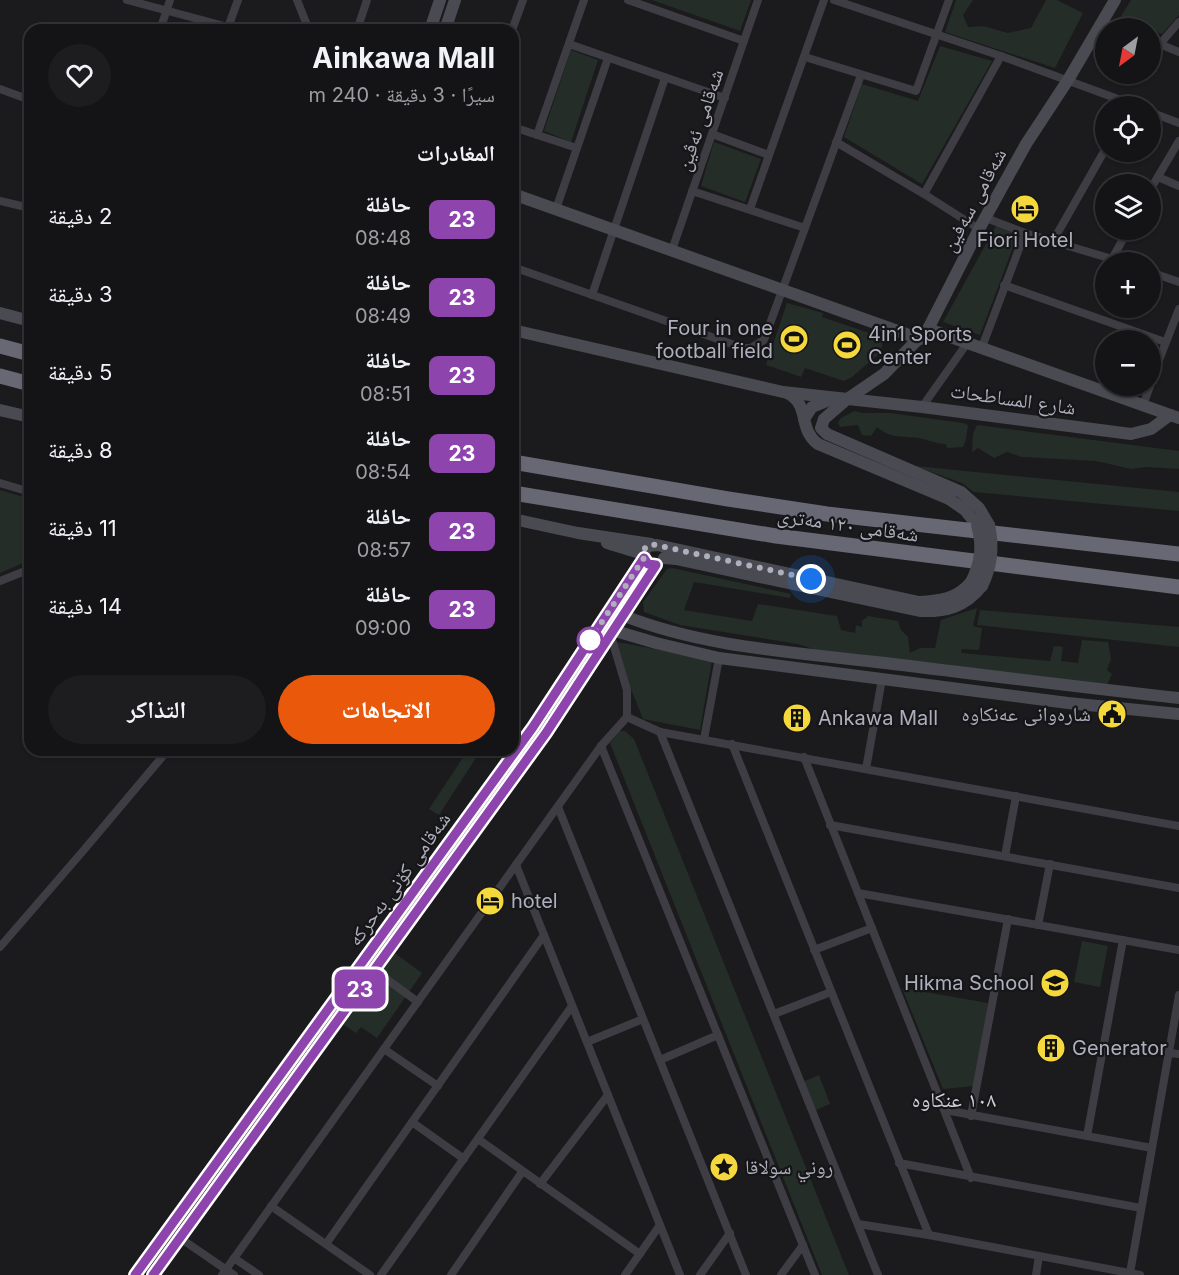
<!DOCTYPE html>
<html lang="ar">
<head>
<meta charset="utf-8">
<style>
  body { margin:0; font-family:Inter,"Noto Naskh Arabic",sans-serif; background:#1d1d1f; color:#f1f3f6; direction:rtl; height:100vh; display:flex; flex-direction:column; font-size:22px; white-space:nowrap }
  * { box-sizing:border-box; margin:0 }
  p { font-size:20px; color:#9d9ea1 }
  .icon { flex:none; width:33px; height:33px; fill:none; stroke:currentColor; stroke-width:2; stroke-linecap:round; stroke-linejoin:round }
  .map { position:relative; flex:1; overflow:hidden; direction:ltr }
  .panel { position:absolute; left:24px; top:24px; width:495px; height:732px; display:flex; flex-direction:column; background:#141416; border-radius:18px; box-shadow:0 2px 4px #0004,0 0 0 2px #333335; direction:rtl }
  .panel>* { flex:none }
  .badge { padding:0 12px; border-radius:9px; font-size:21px; line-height:39px }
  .needle { width:39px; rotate:212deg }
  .fabs { position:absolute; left:1095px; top:18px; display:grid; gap:12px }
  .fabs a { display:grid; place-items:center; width:66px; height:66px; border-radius:50%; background:#141416; box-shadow:0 2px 4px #0004,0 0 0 2px #333335; font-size:30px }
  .you { position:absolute; width:30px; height:30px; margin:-15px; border:4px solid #fff; border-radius:50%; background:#1a73e8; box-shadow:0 0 0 9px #1a73e833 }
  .map>.badge { position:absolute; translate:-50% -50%; box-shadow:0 0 0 3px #fff }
  h2 { padding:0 24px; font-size:22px; line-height:54px }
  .round { display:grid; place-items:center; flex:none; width:63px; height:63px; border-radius:32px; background:#1d1d1f }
  .overview { display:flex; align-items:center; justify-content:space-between; height:102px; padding:0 24px }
  h1 { font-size:28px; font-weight:700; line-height:45px }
  .cta { display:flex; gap:12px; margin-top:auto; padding:12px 24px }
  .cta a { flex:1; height:69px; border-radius:36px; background:#ea580c; color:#fff; font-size:24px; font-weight:700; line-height:69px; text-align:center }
  .cta a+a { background:#1d1d1f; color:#f1f3f6 }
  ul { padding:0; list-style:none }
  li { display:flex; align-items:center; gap:18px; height:78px; padding:0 24px }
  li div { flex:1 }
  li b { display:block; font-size:22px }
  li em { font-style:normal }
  li .badge { min-width:66px; font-weight:700; text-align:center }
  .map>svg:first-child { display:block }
  .green { fill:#242d27 }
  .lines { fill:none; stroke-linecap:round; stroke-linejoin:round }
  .street { stroke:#3e3d44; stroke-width:8 }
  .secondary { stroke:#494a52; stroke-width:12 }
  .highway { stroke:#676873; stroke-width:15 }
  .secondary-bridge { stroke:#494a52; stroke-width:12 }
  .line-casing { stroke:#fff; stroke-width:14 }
  .line { stroke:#8e44ad; stroke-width:9 }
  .walk { stroke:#adafbc; stroke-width:6; stroke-dasharray:0 10.8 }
  .stop-dot { fill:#fff; stroke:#8e44ad; stroke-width:3 }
  .labels { text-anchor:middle; stroke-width:4.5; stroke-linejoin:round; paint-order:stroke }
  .street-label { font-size:20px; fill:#adafbc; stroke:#161518 }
  .poi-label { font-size:20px; fill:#adafbc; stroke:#161518; text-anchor:start }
  .neighbourhood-label { font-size:21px; fill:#cecfd8; stroke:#161518 }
</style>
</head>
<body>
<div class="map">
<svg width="1179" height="1275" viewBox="0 0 1179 1275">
  <rect width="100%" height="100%" fill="#1b1b1d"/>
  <g class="green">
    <path d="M 652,0 L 751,0 L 740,31 Z"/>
    <path d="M 956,0 L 973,0 L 963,15 L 968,27 L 983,26 L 1008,33 L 1031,28 L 1046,0 L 1057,0 L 1083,13 L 1055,68 L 945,32 Z"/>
    <path d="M 1131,0 L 1179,0 L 1179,15 L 1162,34 L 1120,18 Z"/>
    <path d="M 940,46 L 992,61 L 922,184 L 844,137 L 862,84 L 918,101 Z"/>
    <path d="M 571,50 L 598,60 L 571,142 L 544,131 Z"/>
    <path d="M 714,142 L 761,159 L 745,202 L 701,186 Z"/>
    <path d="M 996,226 L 1018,234 L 980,335 L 943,322 Z"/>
    <path d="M 787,303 L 823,313 L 822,317 L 884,338 L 880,353 L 852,377 L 844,381 L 805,368 L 801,377 L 766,365 Z"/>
    <path d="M 854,411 L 863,413 L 890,413 L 963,423 L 968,425 L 966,439 L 963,447 L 947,448 L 946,444 C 937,444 932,441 923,439 C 906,435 891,440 877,427 L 871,436 L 862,435 L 858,425 L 840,427 L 838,423 L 841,418 Z"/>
    <path d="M 977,425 L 1179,451 L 1179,469 L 1146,467 L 1131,469 L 1096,461 L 1022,457 L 1007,452 L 994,458 L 978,448 L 972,452 L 973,434 Z"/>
    <path d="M 915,466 L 1179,492 L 1179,511 L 974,492 L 962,483 Z"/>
    <path d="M 0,490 L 30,499 L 30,560 L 0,573 Z"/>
    <path d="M 672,568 L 791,594 L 790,598 L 694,582 L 684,610 L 752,621 L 758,604 L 837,616 L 841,630 L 855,633 L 856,625 L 862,627 L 862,621 L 868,616 L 898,621 L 901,630 L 908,637 L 910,653 L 920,648 L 935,648 L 941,620 L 977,608 L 973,626 L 982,628 L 979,650 L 962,649 L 961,653 L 1050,661 L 1054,646 L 1063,647 L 1061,661 L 1078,663 L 1082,640 L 1108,642 L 1111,659 L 1107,670 L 1112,674 L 1107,685 L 819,651 L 798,644 L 680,625 L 644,612 L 643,602 L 667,569 Z"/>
    <path d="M 980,610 L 1179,627 L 1179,647 L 977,625 Z"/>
    <path d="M 612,641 L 712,660 L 700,730 L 643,719 Z"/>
    <path d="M 619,731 L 625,731 L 634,739 L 849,1275 L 822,1275 L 610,743 Z"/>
    <path d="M 468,750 L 481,750 L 439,815 L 429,809 Z"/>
    <path d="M 1082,941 L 1108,946 L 1100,987 L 1074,982 Z"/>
    <path d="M 392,951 L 422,973 L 377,1038 L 361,1027 L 356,1033 L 341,1023 Z"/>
    <path d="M 902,988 L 988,1003 L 974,1086 L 943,1089 Z"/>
    <path d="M 819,1075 L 830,1104 L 811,1112 L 800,1083 Z"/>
  </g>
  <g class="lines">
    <g class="street">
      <path d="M 127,0 L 239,30"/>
      <path d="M 297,0 L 309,30"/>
      <path d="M 628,0 L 744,41"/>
      <path d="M 834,0 L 1001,56 L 1137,106"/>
      <path d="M 1103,22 L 1120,28"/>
      <path d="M 160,30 L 170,0"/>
      <path d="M 227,30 L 238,0"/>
      <path d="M 357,30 L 367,0"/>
      <path d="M 512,30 L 523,0"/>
      <path d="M 1150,40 L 1179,52"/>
      <path d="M 569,44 L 725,98"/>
      <path d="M 1160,44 L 1179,22"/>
      <path d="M 805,57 L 916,91 L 949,0"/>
      <path d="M 0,89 L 30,100"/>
      <path d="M 1150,112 L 1179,123"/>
      <path d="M 513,127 L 577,148"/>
      <path d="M 712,134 L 769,155"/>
      <path d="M 537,135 L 584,0"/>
      <path d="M 836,142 L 924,194 L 979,229"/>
      <path d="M 1158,177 L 1179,186"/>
      <path d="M 1150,190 L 1179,141"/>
      <path d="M 692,191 L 805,228"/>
      <path d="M 924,194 L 1001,56"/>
      <path d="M 0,201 L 30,208"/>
      <path d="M 556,209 L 608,58"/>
      <path d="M 750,209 L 824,0"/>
      <path d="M 986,218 L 1025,233 L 1122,262"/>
      <path d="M 1053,241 L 1106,148"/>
      <path d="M 672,250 L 758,0"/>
      <path d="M 1112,259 L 1128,230"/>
      <path d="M 513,267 L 743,348 L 751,348 L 764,340 L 861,75"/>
      <path d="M 1150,272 L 1179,282"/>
      <path d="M 1004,285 L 1165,342"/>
      <path d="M 592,295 L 665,78"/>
      <path d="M 982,347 L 1025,233"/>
      <path d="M 1150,383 L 1179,309"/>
      <path d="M 1143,405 L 1150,386"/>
      <path d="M 922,407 L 968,342"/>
      <path d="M 0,483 L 30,492"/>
      <path d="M 0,581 L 30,569"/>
      <path d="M 627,717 L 660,732 L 1179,826"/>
      <path d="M 660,732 L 878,1275"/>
      <path d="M 704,739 L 719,658"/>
      <path d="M 732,744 L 929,1235"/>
      <path d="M 601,746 L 815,1275"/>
      <path d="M 804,757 L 971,1178"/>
      <path d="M 866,769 L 882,679"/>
      <path d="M 558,807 L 746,1275"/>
      <path d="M 830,825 L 1179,888"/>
      <path d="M 1005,856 L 1016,796"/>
      <path d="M 516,865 L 680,1275"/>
      <path d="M 858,893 L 1179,950"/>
      <path d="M 1038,925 L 1050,864"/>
      <path d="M 0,947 L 83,851 L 168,750"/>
      <path d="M 814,950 L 872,928"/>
      <path d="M 374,970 L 418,1002"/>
      <path d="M 774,1014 L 831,992"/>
      <path d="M 587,1042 L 643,1019"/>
      <path d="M 384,1049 L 438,1086"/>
      <path d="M 1169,1053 L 1179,1054"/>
      <path d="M 660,1060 L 718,1035"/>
      <path d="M 945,1110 L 1152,1148"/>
      <path d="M 971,1116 L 1008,919"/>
      <path d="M 412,1122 L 464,1159"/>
      <path d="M 1087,1136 L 1123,940"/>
      <path d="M 478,1139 L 640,1254"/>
      <path d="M 899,1163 L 1141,1208"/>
      <path d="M 540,1184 L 608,1095"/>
      <path d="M 271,1206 L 370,1275"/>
      <path d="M 858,1224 L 929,1235 L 1140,1275"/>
      <path d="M 180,1238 L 234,1275"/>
      <path d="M 326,1244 L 544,935"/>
      <path d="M 234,1258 L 259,1275"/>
      <path d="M 1130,1273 L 1179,995"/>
      <path d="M 222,1275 L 601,746 L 627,717 L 627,690 L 610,633"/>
      <path d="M 381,1275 L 572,1006"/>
      <path d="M 451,1275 L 522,1172"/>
      <path d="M 625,1275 L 660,1225"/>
      <path d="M 700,1275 L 730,1233"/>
      <path d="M 781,1275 L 803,1245"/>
      <path d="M 1036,1275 L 1039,1256"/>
    </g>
    <g class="secondary">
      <path d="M 430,30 L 440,0"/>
      <path d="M 445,30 L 455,0"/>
      <path d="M 513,194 L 920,339"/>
      <path d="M 0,313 L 30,321"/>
      <path d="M 928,329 L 1179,418"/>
      <path d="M 513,330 L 783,392 L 922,407 L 1131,434 L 1151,429 L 1170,415"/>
      <path d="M 787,393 C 811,405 797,428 818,444 L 949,499 L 965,510 L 977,525"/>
      <path d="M 0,410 L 30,417"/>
      <path d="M 804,419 L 812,407 L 832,399"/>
      <path d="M 513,519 L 578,533 L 651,544"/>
      <path d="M 989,525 L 979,508 L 961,492 L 827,434 L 821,428 L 824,419 L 846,400 L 884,374 L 928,329 L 979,229 L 1026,144 L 1068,80 L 1115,0"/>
      <path d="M 607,543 L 643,554"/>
      <path d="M 664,558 L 676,559 L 920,611 C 946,612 965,607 982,586"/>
      <path d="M 622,615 C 702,647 791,652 876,662 C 977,674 1078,687 1179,698"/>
      <path d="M 612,630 L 656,643 L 719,658 L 1068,703 L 1179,714"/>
      <path d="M 135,1275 L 533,727 L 644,558 L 644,551 L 648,546 L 657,545 L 919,602 C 940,601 957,599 971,582"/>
      <path d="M 153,1275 L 546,733 L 656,565"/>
    </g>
    <g class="highway">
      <path d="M 0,346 L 30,354"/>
      <path d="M 0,376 L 30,384"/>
      <path d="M 513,462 L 728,499 L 827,514 L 1179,554"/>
      <path d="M 513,493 L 776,536 L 1179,587"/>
    </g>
    <g class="secondary-bridge">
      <path d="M 971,582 C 981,563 983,546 977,525"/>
      <path d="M 982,586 C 992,566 994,547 989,525"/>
    </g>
  </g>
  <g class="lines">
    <g class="line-casing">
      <path id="line" d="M 135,1275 L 533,727 L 644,558 L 648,564 L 656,565 L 546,733 L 153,1275"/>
    </g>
    <use href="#line" class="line"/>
    <path class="walk" d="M 590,640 L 644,558 L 645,548 L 651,544 L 811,579"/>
  </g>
  <defs>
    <g id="hotel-disc" transform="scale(1.5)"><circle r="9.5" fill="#f5d83b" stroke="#161518"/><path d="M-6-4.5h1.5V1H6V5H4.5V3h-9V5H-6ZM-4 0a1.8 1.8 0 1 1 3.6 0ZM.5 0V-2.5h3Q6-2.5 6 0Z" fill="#111"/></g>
    <g id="stadium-disc" transform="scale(1.5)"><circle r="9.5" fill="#f5d83b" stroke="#161518"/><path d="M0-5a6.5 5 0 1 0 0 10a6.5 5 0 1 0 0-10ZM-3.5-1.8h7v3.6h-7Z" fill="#111"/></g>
    <g id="civic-disc" transform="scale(1.5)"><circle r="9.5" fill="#f5d83b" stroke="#161518"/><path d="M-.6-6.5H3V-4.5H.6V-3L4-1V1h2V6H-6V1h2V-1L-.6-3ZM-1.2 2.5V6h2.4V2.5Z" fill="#111"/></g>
    <g id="building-disc" transform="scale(1.5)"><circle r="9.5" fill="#f5d83b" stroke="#161518"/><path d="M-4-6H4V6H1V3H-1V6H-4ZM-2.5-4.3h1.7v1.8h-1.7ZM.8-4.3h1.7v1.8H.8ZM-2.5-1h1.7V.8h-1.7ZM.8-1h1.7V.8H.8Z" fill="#111"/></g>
    <g id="school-disc" transform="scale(1.5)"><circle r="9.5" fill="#f5d83b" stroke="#161518"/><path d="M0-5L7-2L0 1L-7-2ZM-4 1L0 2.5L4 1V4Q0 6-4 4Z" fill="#111"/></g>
    <g id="sight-disc" transform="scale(1.5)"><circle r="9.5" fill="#f5d83b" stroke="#161518"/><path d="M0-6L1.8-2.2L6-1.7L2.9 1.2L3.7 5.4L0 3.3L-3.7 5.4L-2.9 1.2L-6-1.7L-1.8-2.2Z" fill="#111"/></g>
  </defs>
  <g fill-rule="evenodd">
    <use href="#hotel-disc" x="1025" y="209"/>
    <use href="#stadium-disc" x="794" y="339"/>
    <use href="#stadium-disc" x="847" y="345"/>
    <use href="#civic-disc" x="1112" y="714"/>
    <use href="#building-disc" x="797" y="718"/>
    <use href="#hotel-disc" x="490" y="901"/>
    <use href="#school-disc" x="1055" y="983"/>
    <use href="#building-disc" x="1051" y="1048"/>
    <use href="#sight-disc" x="724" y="1167"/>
  </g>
  <circle class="stop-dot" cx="590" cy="640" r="12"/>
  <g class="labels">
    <g class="street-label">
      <text transform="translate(700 120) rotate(-71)" y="7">شەقامی ئەڤین</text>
      <text transform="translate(974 200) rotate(-62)" y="7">شەقامی سەفین</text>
      <text transform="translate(1013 399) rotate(8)" y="7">شارع المساطحات</text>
      <text transform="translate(848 525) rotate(8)" y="7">شەقامی ١٢٠ مەتری</text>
      <text transform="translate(399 879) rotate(-54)" y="7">شەقامی کۆنی بەحرکە</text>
    </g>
    <g class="poi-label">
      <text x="1025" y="247" text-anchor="middle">Fiori Hotel</text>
      <text x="773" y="335" text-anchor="end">Four in one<tspan x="773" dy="23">football field</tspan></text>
      <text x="868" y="341">4in1 Sports<tspan x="868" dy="23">Center</tspan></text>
      <text x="1091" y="721" text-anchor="end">شارەوانی عەنکاوە</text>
      <text x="818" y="725">Ankawa Mall</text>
      <text x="511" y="908">hotel</text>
      <text x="1034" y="990" text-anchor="end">Hikma School</text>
      <text x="1072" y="1055">Generator</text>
      <text x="745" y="1174">روني سولاقا</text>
    </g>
    <g class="neighbourhood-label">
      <text x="954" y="1107">١٠٨ عنکاوە</text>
    </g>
  </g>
</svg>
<div class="fabs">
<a><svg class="needle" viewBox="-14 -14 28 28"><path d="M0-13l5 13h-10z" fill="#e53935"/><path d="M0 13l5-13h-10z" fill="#9d9ea1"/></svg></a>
<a><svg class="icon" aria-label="locate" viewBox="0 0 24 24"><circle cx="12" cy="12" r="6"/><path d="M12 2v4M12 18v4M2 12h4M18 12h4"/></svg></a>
<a><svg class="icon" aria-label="layers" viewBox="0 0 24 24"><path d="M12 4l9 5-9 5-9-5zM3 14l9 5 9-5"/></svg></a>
<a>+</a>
<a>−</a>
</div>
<div class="you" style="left:811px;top:579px"></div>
<b class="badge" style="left:360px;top:989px;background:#8e44ad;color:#fff">23</b>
<section class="panel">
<div class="overview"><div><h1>Ainkawa Mall</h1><p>سيرًا · 3 دقيقة · 240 m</p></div><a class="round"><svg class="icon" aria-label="heart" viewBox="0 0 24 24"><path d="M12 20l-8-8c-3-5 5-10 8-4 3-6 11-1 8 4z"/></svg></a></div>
<h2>المغادرات</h2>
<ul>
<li><span class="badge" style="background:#8e44ad;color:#fff">23</span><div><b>حافلة</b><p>08:48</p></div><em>2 دقيقة</em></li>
<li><span class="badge" style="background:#8e44ad;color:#fff">23</span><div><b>حافلة</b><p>08:49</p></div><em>3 دقيقة</em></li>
<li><span class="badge" style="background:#8e44ad;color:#fff">23</span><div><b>حافلة</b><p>08:51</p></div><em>5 دقيقة</em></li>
<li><span class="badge" style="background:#8e44ad;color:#fff">23</span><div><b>حافلة</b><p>08:54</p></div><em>8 دقيقة</em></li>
<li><span class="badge" style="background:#8e44ad;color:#fff">23</span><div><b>حافلة</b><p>08:57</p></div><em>11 دقيقة</em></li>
<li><span class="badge" style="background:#8e44ad;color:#fff">23</span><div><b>حافلة</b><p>09:00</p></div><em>14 دقيقة</em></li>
</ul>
<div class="cta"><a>الاتجاهات</a><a>التذاكر</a></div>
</section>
</div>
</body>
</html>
